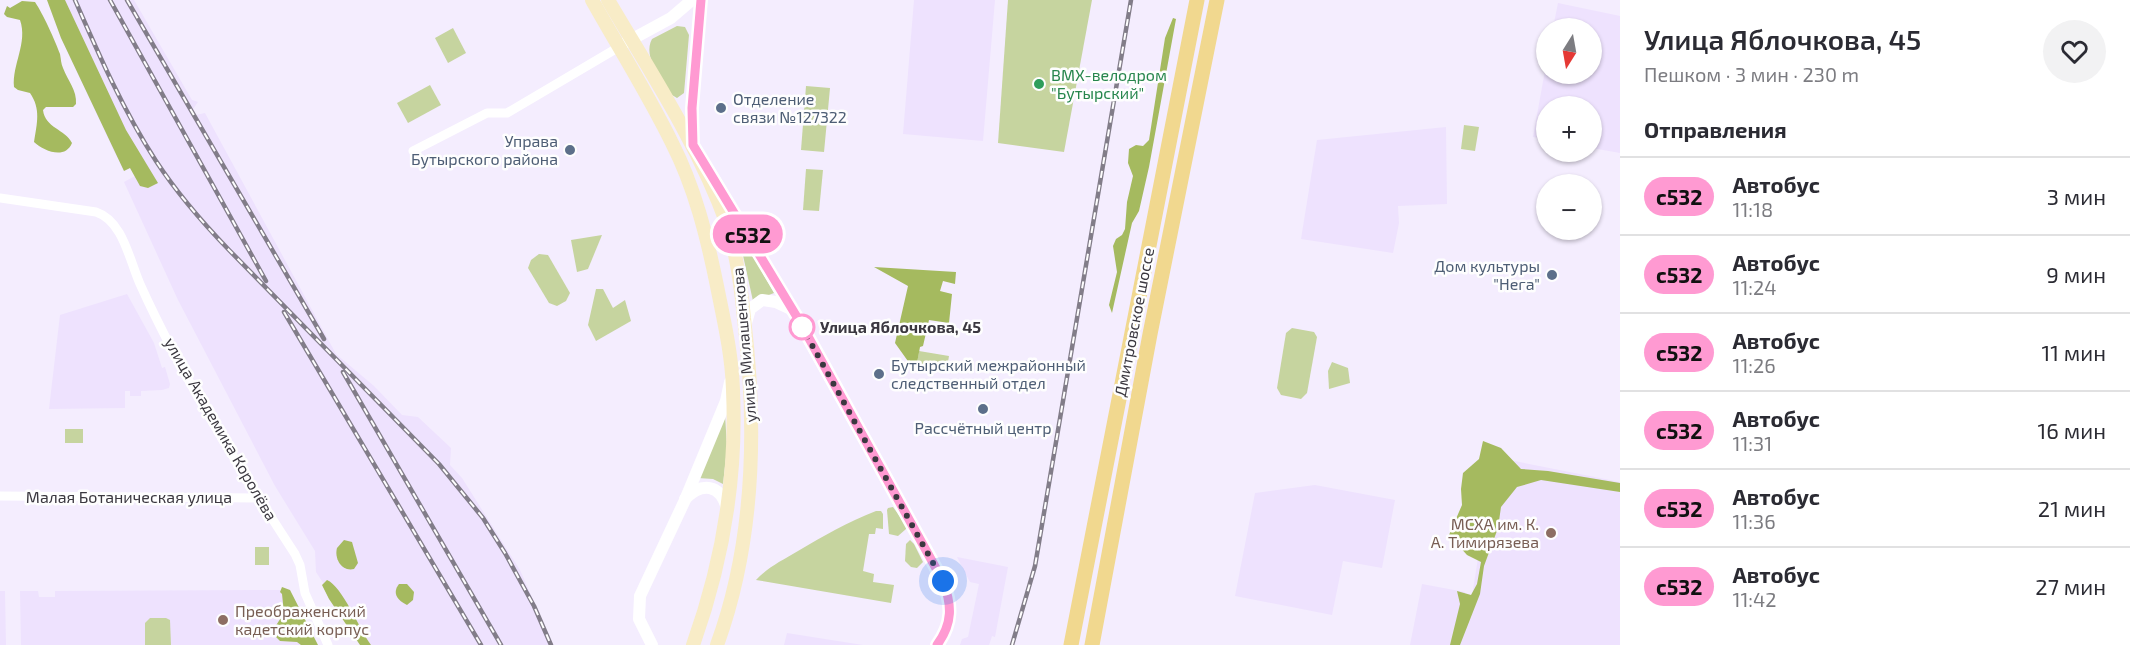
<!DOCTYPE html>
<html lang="ru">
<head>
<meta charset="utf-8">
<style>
  body { margin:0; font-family:"Exo 2",sans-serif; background:#f2f2f3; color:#2b2b33; height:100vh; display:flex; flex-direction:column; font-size:22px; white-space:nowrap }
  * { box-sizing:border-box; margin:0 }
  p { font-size:20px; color:#7c7c81 }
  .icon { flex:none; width:33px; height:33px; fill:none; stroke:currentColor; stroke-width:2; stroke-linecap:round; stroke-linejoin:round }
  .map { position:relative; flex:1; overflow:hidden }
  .drawer { display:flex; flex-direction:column; background:#fff; width:510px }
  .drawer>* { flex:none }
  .badge { padding:0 12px; border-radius:20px; font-size:21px; line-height:39px }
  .needle { width:39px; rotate:191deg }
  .tools { position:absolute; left:1536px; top:18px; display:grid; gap:12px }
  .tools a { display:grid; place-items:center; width:66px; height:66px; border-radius:50%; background:#fff; box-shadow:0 2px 4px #0004; font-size:30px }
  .you { position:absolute; width:30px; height:30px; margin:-15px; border:4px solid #fff; border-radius:50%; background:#1a73e8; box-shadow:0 0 0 9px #1a73e833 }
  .map>.badge { position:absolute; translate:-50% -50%; box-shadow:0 0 0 3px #fff }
  h2 { padding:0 24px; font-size:22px; line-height:54px }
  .round { display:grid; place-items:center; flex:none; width:63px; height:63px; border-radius:32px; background:#f2f2f3 }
  .headline { display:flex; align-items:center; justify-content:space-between; height:102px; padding:0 24px }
  h1 { font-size:28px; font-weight:600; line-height:45px }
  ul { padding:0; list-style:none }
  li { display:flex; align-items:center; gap:18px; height:78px; padding:0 24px; border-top:2px solid #e1e1e2 }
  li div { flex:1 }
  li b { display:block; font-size:22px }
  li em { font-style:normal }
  li .badge { min-width:66px; font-weight:700; text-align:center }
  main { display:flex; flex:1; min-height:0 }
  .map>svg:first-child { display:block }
  .built { fill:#eee2fe }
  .green { fill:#c6d49f }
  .forest { fill:#a5ba5f }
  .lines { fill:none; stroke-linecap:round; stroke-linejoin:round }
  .minor { stroke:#fff; stroke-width:9 }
  .tertiary { stroke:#fff; stroke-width:12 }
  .secondary { stroke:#f8ecc7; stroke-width:14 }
  .primary { stroke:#f1d88f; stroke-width:15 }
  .rail-casing { stroke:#827d89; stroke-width:4.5 }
  .rail { stroke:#fefefe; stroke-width:2; stroke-dasharray:7; stroke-linecap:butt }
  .line-casing { stroke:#fff; stroke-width:14 }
  .line { stroke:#ff9ad2; stroke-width:9 }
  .walk { stroke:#3b3840; stroke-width:6; stroke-dasharray:0 10.8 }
  .leisure-dot { fill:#2e9e5b; stroke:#fefefe; stroke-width:2 }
  .service-dot { fill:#5c6f8a; stroke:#fefefe; stroke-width:2 }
  .stop-dot { fill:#fff; stroke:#ff9ad2; stroke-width:3 }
  .education-dot { fill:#8d6e63; stroke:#fefefe; stroke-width:2 }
  .labels { text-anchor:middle; stroke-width:5; stroke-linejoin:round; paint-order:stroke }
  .leisure-label { font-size:16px; fill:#27864d; stroke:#fefefe; text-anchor:start }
  .service-label { font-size:16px; fill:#4e5e75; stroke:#fefefe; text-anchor:start }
  .street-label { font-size:16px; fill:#3b3840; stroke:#fefefe }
  .stop-label { font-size:16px; font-weight:bold; fill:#3b3840; stroke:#fefefe; text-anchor:start }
  .education-label { font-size:16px; fill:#785e54; stroke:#fefefe; text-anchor:end }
</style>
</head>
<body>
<main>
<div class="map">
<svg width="1620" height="645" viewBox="0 0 1620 645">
  <rect width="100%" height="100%" fill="#f4edfe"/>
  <g class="built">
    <path d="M 47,0 L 134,0 L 192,100 L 198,102 L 193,109 L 196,115 L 205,113 L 336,354 L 374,386 L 402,415 L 418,417 L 451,448 L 450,465 L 462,478 L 520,570 L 553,645 L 363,645 L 316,572 L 315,551 L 275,486 L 178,300 L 124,182 L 135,176 L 130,168 L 124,171 L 114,151 L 61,38 Z"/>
    <path d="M 914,0 L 995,0 L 983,141 L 903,134 Z"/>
    <path d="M 1558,3 L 1620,16 L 1620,153 L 1592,148 L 1592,106 L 1546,106 L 1546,139 L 1533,137 L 1546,65 L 1546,74 L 1592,74 L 1592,28 L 1553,28 Z"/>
    <path d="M 1446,127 L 1447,204 L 1398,206 L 1399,223 L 1393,253 L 1301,239 L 1317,140 Z"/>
    <path d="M 127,294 L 154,343 L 162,368 L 165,367 L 170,384 L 169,388 L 162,390 L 141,391 L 141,396 L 130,396 L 130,391 L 125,391 L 125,408 L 49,409 L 60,315 Z"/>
    <path d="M 1494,457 L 1620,482 L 1620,645 L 1410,645 L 1422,584 L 1465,592 L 1465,595 L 1472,596 Z"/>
    <path d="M 1315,485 L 1395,500 L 1382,568 L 1343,561 L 1332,615 L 1235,596 L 1255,493 Z"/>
    <path d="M 957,557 L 1008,567 L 995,637 L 992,636 L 989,645 L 960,645 L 962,639 L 968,637 L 979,584 L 970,582 Z"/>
    <path d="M 280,590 L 311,645 L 21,645 L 20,591 L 38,591 L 39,597 L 55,597 L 55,591 Z"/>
    <path d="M 0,591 L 5,591 L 6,645 L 0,645 Z"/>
    <path d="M 787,633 L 863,645 L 784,645 Z"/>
  </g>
  <g class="green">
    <path d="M 1008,0 L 1092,0 L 1064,152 L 998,143 Z"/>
    <path d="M 677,26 L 685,27 L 689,35 L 684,93 L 677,98 L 672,95 C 663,81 642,57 652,39 Z"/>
    <path d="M 453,28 L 466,53 L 448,63 L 435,38 Z"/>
    <path d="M 430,85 L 441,105 L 408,123 L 397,103 Z"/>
    <path d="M 806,86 L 830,88 L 824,152 L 801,150 Z"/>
    <path d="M 1464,125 L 1479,127 L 1475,151 L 1461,149 Z"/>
    <path d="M 806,169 L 823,170 L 819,211 L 803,210 Z"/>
    <path d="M 737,228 L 774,293 L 753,301 Z"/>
    <path d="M 602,235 L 588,269 L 577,272 L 571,240 Z"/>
    <path d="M 539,254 L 548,255 L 570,293 L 566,301 L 557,306 L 549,303 L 528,268 L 531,260 Z"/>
    <path d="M 596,289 L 603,289 L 613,308 L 625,300 L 631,321 L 596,341 L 588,325 Z"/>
    <path d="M 1292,328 L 1314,332 L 1317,337 L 1307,393 L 1301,399 L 1281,395 L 1277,388 L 1286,333 Z"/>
    <path d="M 919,351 L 949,356 L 947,368 L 917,364 Z"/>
    <path d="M 1332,362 L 1348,368 L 1350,383 L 1329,389 L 1328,371 Z"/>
    <path d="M 725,414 L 727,448 L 723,484 L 713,479 L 698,478 Z"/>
    <rect x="65" y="429" width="18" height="14"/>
    <path d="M 893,507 L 906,525 L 906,529 L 898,536 L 889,534 L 887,510 L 888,508 Z"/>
    <path d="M 876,511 L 881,511 L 883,514 L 883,529 L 876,528 L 875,534 L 869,534 L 863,571 L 874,574 L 873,582 L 894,585 L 891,603 L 756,580 C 768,567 783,560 798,551 C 823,536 848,522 876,511 Z"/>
    <path d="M 910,540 L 914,544 L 923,562 L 917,568 L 911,567 L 905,561 L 906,544 Z"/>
    <rect x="255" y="547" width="14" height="18"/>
    <path d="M 150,618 L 166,618 L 170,620 L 171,645 L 145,645 L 145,623 Z"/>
  </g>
  <g class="forest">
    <path d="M 47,0 L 65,0 L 126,130 L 158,183 L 148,188 L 140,186 L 130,168 L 124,171 L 61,38 Z"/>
    <path d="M 22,1 L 35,2 C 43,14 55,40 60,54 C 61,59 61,64 63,68 C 68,81 77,90 76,104 L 73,107 L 46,107 L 43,110 C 45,128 65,129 72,143 C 65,160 44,151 34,142 C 37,123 41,109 30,93 L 18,90 L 14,87 C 12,64 28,43 20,20 L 7,17 L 4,14 L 7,6 L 10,8 Z"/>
    <path d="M 1173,18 L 1176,19 L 1149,167 L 1139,211 L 1132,223 L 1112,313 L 1109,305 L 1117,272 L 1113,246 L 1116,239 L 1122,235 L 1125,229 L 1127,202 L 1133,176 L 1128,163 L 1129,149 L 1136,145 L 1143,146 L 1149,140 L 1165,38 Z"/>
    <path d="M 874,267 L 956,272 L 955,284 L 943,281 L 940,291 L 952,294 L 949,323 L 929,320 L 923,346 L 920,347 L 917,363 L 946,370 L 910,364 L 895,343 L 908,286 Z"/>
    <path d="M 1483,441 L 1501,448 L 1521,469 L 1548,471 L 1620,483 L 1620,492 L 1541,480 L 1517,487 L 1501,507 L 1498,528 L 1484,566 L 1480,594 L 1460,645 L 1450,645 L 1460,604 L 1457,591 L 1471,595 L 1477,584 L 1481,562 L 1467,555 L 1449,535 L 1462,505 L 1461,489 L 1463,473 L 1479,459 Z"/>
    <path d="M 344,540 L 352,542 L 358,563 L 354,569 C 342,572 334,559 337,548 Z"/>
    <path d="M 327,580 C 342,586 360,630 371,645 L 360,645 L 329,599 L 322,585 Z"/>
    <path d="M 399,584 L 407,584 L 414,592 L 413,600 L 407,605 C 397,600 392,593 399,584 Z"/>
    <path d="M 282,587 L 290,590 L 318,645 L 301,645 L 297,642 L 280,641 L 276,637 L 275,627 L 284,613 L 282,594 L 280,592 Z"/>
  </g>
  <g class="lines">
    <g class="minor">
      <path d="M 413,151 L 487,113 L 507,113 L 619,47"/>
      <path d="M 0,198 L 96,212 C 123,221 129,259 140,284 C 182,377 239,468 295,554 L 300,565 L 305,593 L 328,645"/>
      <path d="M 0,496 L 258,498"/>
    </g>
    <g class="tertiary">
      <path d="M 625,43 L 671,18 L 692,0"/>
      <path d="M 693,145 L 692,108 L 701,0"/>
      <path d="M 710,172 L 799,322 L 943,581 C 951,605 953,623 937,645"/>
      <path d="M 746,323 L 750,309 L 762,300 L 776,302 L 791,309"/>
      <path d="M 685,499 C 702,482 720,484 727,508"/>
      <path d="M 652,645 L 639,619 L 640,596 L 685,500 L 726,401 L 730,382"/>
    </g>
    <g class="secondary">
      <path d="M 592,0 C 619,48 648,94 672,143 C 695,188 707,237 717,286 C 724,321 732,355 733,390 C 737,476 722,564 693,645"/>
      <path d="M 608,0 C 651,73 698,144 727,224 C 737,254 741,286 744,318 C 757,426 755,541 717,645"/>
    </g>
    <g class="primary">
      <path d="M 1071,645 L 1197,0"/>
      <path d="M 1092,645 L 1150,334 L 1217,0"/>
    </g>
    <g class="rail-casing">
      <g id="rail">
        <path d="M 75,0 C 99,55 123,110 156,161 C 177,193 202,222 229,250 L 439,464 L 483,518 L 505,553 L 534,606 L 551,645"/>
        <path d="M 110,0 L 266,281"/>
        <path d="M 127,0 L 324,339"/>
        <path d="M 284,312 L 481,645"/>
        <path d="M 343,372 L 501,645"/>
        <path d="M 1012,645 L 1035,566 L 1131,0"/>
      </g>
    </g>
    <use href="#rail" class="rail"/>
  </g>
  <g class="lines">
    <g class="line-casing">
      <path id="line" d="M 701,0 L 692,108 L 693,145 L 800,322 L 943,581 C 952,605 953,623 937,645"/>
    </g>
    <use href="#line" class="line"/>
    <path class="walk" d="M 802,327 L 943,581"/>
  </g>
  <circle class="leisure-dot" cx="1039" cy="84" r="6"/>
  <g class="service-dot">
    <circle cx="721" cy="108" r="6"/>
    <circle cx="570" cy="150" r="6"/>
    <circle cx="1552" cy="275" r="6"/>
    <circle cx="879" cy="374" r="6"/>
    <circle cx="983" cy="409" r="6"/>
  </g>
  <circle class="stop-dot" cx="802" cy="327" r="12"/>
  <g class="education-dot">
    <circle cx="1551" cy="533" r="6"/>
    <circle cx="223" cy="620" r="6"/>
  </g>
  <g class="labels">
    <g class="leisure-label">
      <text x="1051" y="81">BMX-велодром<tspan x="1051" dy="18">"Бутырский"</tspan></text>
    </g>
    <g class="service-label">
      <text x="733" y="105">Отделение<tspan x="733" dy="18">связи №127322</tspan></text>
      <text x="558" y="147" text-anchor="end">Управа<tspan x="558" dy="18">Бутырского района</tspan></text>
      <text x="1540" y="272" text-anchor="end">Дом культуры<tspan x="1540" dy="18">"Нега"</tspan></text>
      <text x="891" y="371">Бутырский межрайонный<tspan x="891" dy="18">следственный отдел</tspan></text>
      <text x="983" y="434" text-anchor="middle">Рассчётный центр</text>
    </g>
    <g class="street-label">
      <text transform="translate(1134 322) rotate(-79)" y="6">Дмитровское шоссе</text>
      <text transform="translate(744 345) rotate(-95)" y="6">улица Милашенкова</text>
      <text transform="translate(221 429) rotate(60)" y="6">улица Академика Королёва</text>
      <text x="129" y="503">Малая Ботаническая улица</text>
    </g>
    <g class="stop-label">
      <text x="820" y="333">Улица Яблочкова, 45</text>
    </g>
    <g class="education-label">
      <text x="1539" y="530">МСХА им. К.<tspan x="1539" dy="18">А. Тимирязева</tspan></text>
      <text x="235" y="617" text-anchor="start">Преображенский<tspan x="235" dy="18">кадетский корпус</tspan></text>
    </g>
  </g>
</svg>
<div class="tools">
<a><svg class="needle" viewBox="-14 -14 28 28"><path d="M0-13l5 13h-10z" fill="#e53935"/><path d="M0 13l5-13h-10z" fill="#7c7c81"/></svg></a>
<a>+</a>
<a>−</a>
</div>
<div class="you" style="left:943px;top:581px"></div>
<b class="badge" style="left:748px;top:234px;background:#ff9ad2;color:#111">с532</b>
</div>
<section class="drawer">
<div class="headline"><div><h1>Улица Яблочкова, 45</h1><p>Пешком · 3 мин · 230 m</p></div><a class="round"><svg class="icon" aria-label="heart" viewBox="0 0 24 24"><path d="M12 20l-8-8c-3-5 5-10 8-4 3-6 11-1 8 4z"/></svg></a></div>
<h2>Отправления</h2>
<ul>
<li><span class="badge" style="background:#ff9ad2;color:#111">с532</span><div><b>Автобус</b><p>11:18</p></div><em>3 мин</em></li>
<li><span class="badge" style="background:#ff9ad2;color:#111">с532</span><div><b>Автобус</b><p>11:24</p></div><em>9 мин</em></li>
<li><span class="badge" style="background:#ff9ad2;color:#111">с532</span><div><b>Автобус</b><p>11:26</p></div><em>11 мин</em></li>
<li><span class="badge" style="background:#ff9ad2;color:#111">с532</span><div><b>Автобус</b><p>11:31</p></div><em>16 мин</em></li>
<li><span class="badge" style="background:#ff9ad2;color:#111">с532</span><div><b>Автобус</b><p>11:36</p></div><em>21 мин</em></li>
<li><span class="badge" style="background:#ff9ad2;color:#111">с532</span><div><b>Автобус</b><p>11:42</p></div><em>27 мин</em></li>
</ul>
</section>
</main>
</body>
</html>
